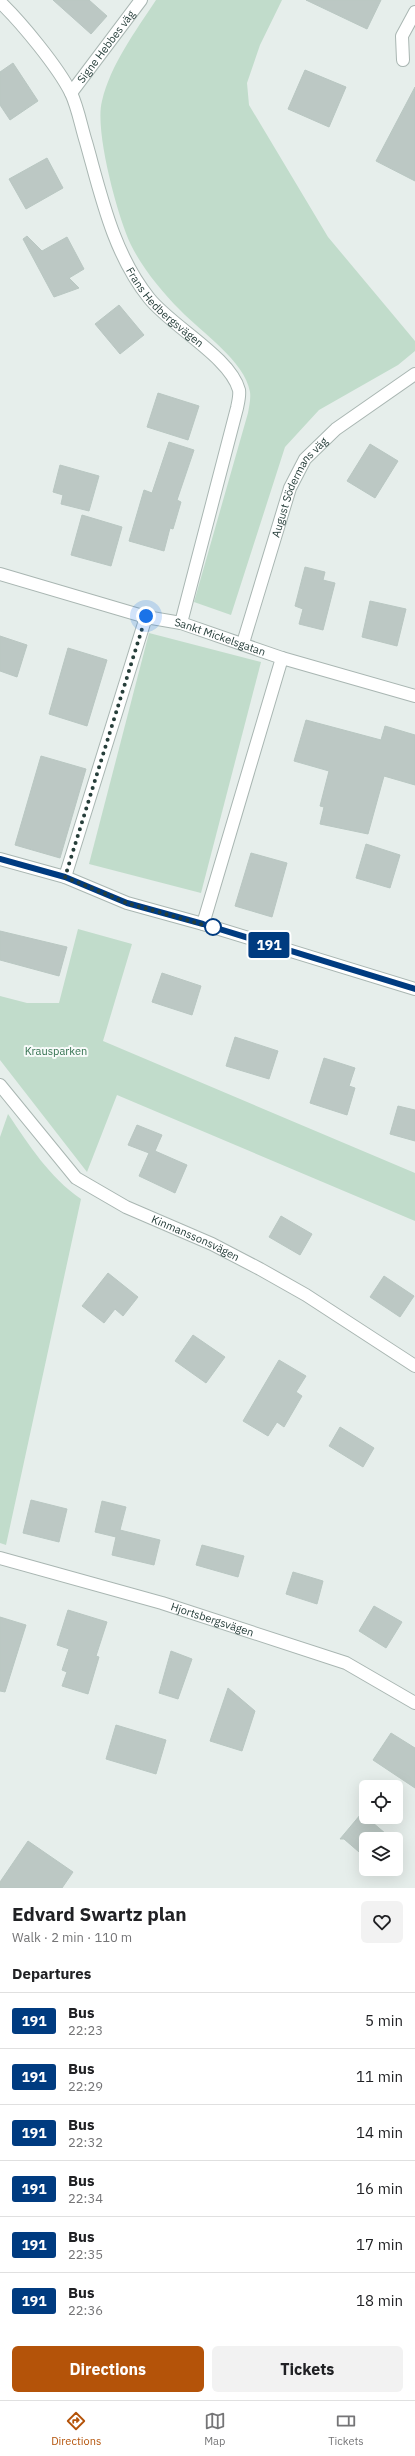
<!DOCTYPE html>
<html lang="en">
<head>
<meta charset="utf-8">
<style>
  body { margin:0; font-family:"IBM Plex Sans",sans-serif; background:#f2f2f2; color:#202124; height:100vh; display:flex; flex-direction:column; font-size:15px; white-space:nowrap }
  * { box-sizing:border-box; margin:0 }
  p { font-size:13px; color:#757577 }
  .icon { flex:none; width:22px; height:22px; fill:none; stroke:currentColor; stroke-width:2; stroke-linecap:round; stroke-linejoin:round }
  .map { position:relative; height:1888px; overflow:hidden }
  .side { display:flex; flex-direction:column; background:#fff; flex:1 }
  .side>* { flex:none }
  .badge { padding:0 8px; border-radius:3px; font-size:14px; line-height:26px }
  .controls { position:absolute; left:359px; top:1780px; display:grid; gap:8px }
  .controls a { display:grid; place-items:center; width:44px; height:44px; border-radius:6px; background:#fff; box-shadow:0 4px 16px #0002; font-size:20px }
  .you { position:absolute; width:20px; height:20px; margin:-10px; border:3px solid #fff; border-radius:50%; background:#1a73e8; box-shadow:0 0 0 6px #1a73e833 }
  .map>.badge { position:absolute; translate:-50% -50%; box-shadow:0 0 0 2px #fff }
  h2 { padding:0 12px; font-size:15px; line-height:36px }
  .round { display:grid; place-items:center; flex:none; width:42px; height:42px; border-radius:6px; background:#f2f2f2 }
  .head { display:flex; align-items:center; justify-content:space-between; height:68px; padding:0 12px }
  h1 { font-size:19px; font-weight:700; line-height:30px }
  .action { display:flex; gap:8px; margin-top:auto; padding:8px 12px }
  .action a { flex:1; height:46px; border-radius:6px; background:#b45309; color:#fff; font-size:16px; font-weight:700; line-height:46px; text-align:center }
  .action a+a { background:#f2f2f2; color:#202124 }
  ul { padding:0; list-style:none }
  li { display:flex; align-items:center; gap:12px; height:56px; padding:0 12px; border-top:1px solid #e0e0e0 }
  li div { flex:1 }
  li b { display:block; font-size:15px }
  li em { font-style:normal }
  li .badge { min-width:44px; font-weight:700; text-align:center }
  .menu { display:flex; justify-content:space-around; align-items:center; height:56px; border-top:1px solid #e0e0e0; background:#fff; font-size:11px; color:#757577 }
  .menu a { display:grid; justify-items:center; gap:2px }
  .menu .current { color:#b45309 }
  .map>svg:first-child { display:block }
  .green { fill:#c1dccb }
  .building { fill:#bcc8c4; stroke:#b9c7c2 }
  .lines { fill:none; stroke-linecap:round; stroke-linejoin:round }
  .minor-casing { stroke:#a9b6b2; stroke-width:14 }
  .minor { stroke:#fff; stroke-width:12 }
  .line-casing { stroke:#fff; stroke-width:9 }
  .line { stroke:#003b80; stroke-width:6 }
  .walk { stroke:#263e3a; stroke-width:4; stroke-dasharray:0 7.2 }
  .stop-dot { fill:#fff; stroke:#003b80; stroke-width:2 }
  .labels { text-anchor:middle; stroke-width:4; stroke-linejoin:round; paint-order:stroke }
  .street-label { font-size:11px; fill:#263e3a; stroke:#f7faf9 }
  .park-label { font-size:11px; fill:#347250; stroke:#f7faf9 }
</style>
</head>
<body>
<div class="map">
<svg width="415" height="1888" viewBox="0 0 415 1888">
  <rect width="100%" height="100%" fill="#e6eeeb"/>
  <g class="green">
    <path d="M 156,0 L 282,0 L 260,45 L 247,83 L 249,105 L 328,237 L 415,341 L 415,351 L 398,365 L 319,410 L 285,447 L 231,615 L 194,602 L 248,413 C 249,407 251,399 250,392 C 245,361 201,332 180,310 C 162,292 143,269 131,245 C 118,218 94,130 102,101 C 111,64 135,32 156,0 Z"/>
    <path d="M 149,633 L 261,662 L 201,893 L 89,864 Z"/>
    <path d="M 78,929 L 132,944 L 103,1041 L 415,1173 L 415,1221 L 117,1095 L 87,1172 L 0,1060 L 0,996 L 27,1003 L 59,1003 Z"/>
    <path d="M 8,1114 C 29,1145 49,1177 81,1199 L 6,1545 L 0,1543 L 0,1137 Z"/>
  </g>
  <g class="building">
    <path d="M 53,0 L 89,0 L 107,16 L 91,34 Z"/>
    <path d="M 306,0 L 381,0 L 367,29 Z"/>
    <path d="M 13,63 L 38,101 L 10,120 L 0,105 L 0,72 Z"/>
    <path d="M 305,70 L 346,87 L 329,127 L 288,109 Z"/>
    <path d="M 415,87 L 415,181 L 376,161 Z"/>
    <path d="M 47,158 L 63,188 L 26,209 L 9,179 Z"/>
    <path d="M 27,236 L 42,251 L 67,237 L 84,269 L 69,278 L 79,288 L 54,297 L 23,239 Z"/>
    <path d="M 119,305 L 144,335 L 120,354 L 95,324 Z"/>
    <path d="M 158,393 L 199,406 L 188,440 L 147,427 Z"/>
    <path d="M 169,442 L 194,450 L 177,500 L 181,502 L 173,529 L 170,528 L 164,551 L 129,541 L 144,490 L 152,493 Z"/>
    <path d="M 370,444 L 398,461 L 375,498 L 347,481 Z"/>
    <path d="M 60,465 L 99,476 L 89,511 L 61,504 L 63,495 L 53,492 Z"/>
    <path d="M 82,515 L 122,527 L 111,566 L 71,555 Z"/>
    <path d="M 305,567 L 325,572 L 323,580 L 335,583 L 323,630 L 299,624 L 303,609 L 295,606 Z"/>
    <path d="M 370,601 L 406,609 L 397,646 L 362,637 Z"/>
    <path d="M 0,636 L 27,645 L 17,677 L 0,671 Z"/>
    <path d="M 68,648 L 107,660 L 87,726 L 49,714 Z"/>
    <path d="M 306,720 L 381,740 L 385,726 L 415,735 L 415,785 L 384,776 L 368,834 L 320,824 L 324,807 L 320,806 L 329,771 L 294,761 Z"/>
    <path d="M 41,756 L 86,769 L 60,858 L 15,845 Z"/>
    <path d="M 366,844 L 400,855 L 390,888 L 356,878 Z"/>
    <path d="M 251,853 L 287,863 L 272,917 L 235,906 Z"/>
    <path d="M 0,931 L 67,947 L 59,976 L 0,960 Z"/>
    <path d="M 162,973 L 201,986 L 192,1015 L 152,1002 Z"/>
    <path d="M 235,1037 L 278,1051 L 269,1079 L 226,1066 Z"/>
    <path d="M 324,1058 L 355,1068 L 349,1086 L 355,1088 L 347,1115 L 310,1103 Z"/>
    <path d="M 398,1106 L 415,1110 L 415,1141 L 390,1134 Z"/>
    <path d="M 137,1125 L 162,1135 L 155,1151 L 187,1165 L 175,1193 L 139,1176 L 149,1153 L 128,1145 Z"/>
    <path d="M 281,1216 L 312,1234 L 300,1255 L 269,1237 Z"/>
    <path d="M 108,1273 L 138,1297 L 123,1316 L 115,1309 L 104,1323 L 82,1306 Z"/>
    <path d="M 384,1276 L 414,1296 L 400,1317 L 370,1297 Z"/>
    <path d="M 193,1335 L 225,1357 L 206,1383 L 175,1361 Z"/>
    <path d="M 279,1360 L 306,1376 L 296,1392 L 302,1396 L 284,1427 L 277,1422 L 268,1436 L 243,1421 Z"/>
    <path d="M 340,1427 L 374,1448 L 363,1467 L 329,1446 Z"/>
    <path d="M 31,1500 L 67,1509 L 59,1542 L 23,1533 Z"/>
    <path d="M 102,1501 L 126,1507 L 120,1530 L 160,1540 L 154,1565 L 112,1555 L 116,1537 L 95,1532 Z"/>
    <path d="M 202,1545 L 244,1556 L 238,1577 L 196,1565 Z"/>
    <path d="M 293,1572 L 323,1581 L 317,1604 L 286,1594 Z"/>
    <path d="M 374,1606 L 402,1622 L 386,1648 L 359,1631 Z"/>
    <path d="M 68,1610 L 107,1622 L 96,1656 L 99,1657 L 88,1694 L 62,1686 L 67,1672 L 62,1670 L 69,1649 L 57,1645 Z"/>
    <path d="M 0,1617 L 26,1625 L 5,1692 L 0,1691 Z"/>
    <path d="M 171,1651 L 192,1659 L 178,1699 L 159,1693 Z"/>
    <path d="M 228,1688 L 255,1711 L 242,1751 L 210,1741 Z"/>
    <path d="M 116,1725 L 166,1740 L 156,1774 L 106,1759 Z"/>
    <path d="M 391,1733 L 415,1748 L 415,1788 L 373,1760 Z"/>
    <path d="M 366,1808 L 366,1817 L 392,1839 L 366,1839 L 366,1858 L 344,1839 L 340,1839 Z"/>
    <path d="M 28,1841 L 73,1872 L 62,1888 L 0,1888 L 0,1882 Z"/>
  </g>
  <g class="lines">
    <g class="minor-casing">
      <g id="minor">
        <path id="s1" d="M 0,2 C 21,22 58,67 71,93 C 78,108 81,126 86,142 C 101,195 113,253 149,298 C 171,326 230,357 239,390 C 240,395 238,403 237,408 L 181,623"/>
        <path d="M 403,60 L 402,36 L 415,12"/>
        <path id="s2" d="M 71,93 L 141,0"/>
        <path id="s3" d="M 0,574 L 146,617 L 181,623 L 282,658 L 415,696"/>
        <path id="s4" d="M 243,643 L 290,488 L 305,459 L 336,429 L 415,374"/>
        <path d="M 0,859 L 65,877 L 127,903 L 203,924 L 415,989"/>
        <path d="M 65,877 L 146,617"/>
        <path d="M 203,924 L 282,658"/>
        <path id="s5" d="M 0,1085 L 76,1178 L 126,1207 L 212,1244 L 260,1269 L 306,1295 L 415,1366"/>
        <path id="s6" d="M 0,1558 L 162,1603 L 346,1663 L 415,1703"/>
      </g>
    </g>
    <use href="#minor" class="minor"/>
  </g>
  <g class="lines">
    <g class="line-casing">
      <path id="line" d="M 0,859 L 65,877 L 127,903 L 203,924 L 415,989"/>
    </g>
    <use href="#line" class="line"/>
    <path class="walk" d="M 146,616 L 65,877 L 127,903 L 218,929 L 213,927"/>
  </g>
  <circle class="stop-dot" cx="213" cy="927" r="8"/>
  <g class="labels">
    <g class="street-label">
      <text dy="4" stroke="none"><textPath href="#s2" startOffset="58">Signe Hebbes väg</textPath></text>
      <text dy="4" stroke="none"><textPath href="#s1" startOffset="354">Frans Hedbergsvägen</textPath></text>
      <text dy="4" stroke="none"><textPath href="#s4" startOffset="167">August Södermans väg</textPath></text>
      <text dy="4" stroke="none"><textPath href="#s3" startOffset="229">Sankt Mickelsgatan</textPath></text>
      <text dy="4" stroke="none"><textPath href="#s5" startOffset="254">Kinmanssonsvägen</textPath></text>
      <text dy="4" stroke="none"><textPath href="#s6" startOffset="221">Hjortsbergsvägen</textPath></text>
    </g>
    <g class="park-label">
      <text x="56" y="1055">Krausparken</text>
    </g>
  </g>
</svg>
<div class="controls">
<a><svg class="icon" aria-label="locate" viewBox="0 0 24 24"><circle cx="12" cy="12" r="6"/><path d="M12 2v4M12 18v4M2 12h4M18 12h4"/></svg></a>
<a><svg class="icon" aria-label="layers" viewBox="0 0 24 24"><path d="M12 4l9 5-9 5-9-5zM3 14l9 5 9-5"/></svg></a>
</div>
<div class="you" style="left:146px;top:616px"></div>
<b class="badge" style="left:269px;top:945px;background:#003b80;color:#fff">191</b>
</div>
<section class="side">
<div class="head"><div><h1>Edvard Swartz plan</h1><p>Walk · 2 min · 110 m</p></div><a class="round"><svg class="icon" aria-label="heart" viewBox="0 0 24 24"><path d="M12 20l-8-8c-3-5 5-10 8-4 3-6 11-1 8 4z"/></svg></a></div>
<h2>Departures</h2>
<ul>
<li><span class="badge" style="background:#003b80;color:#fff">191</span><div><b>Bus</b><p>22:23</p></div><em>5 min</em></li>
<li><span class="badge" style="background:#003b80;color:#fff">191</span><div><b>Bus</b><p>22:29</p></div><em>11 min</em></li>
<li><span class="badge" style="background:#003b80;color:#fff">191</span><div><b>Bus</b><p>22:32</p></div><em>14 min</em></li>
<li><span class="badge" style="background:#003b80;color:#fff">191</span><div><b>Bus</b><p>22:34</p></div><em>16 min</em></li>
<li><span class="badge" style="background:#003b80;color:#fff">191</span><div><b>Bus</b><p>22:35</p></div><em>17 min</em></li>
<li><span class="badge" style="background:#003b80;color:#fff">191</span><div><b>Bus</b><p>22:36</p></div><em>18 min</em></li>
</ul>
<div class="action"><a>Directions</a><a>Tickets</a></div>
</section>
<nav class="menu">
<a class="current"><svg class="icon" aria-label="directions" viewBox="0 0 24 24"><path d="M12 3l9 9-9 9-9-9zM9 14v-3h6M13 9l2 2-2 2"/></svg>Directions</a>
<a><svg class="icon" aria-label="map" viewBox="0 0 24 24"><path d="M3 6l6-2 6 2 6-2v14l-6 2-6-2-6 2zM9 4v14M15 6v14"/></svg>Map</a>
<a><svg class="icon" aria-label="tickets" viewBox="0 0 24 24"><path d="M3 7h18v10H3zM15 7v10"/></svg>Tickets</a>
</nav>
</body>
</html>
